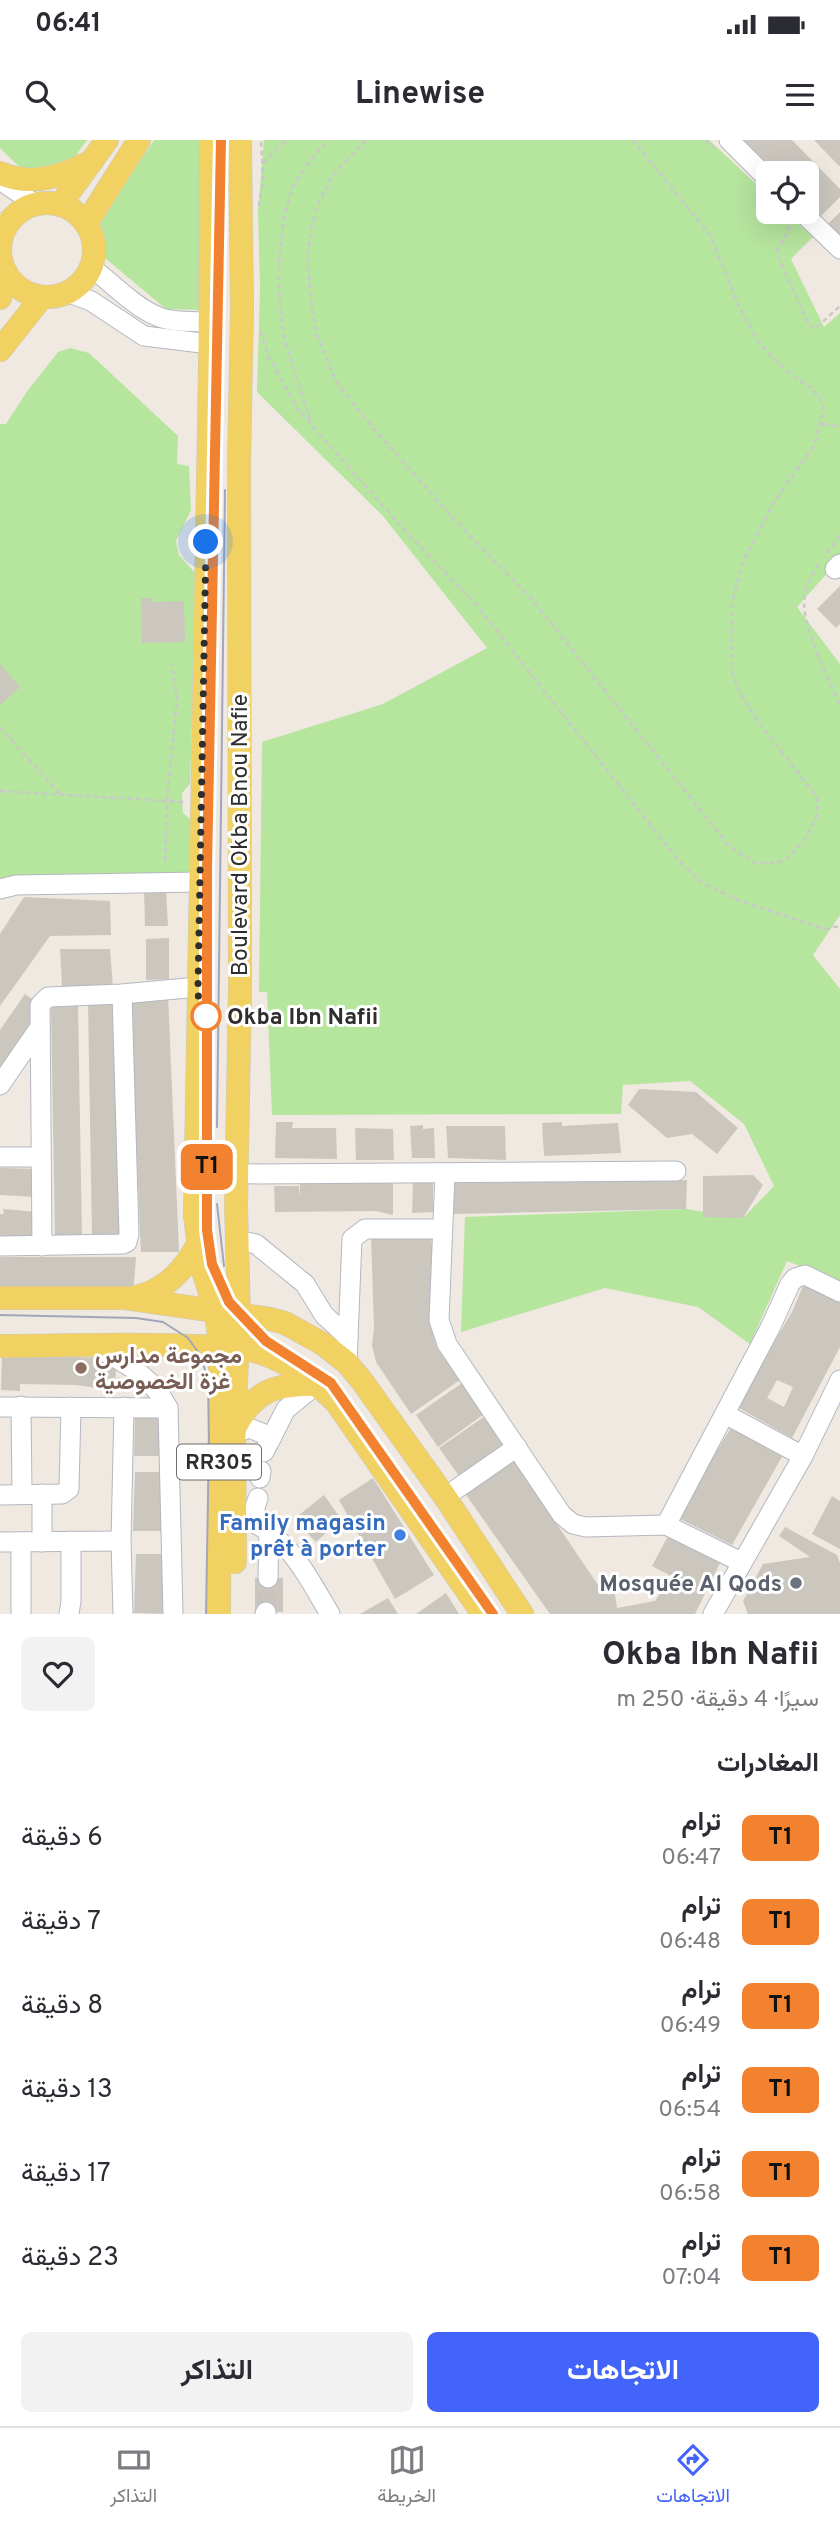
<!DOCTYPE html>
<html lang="ar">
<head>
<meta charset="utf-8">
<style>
  body { margin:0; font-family:Overpass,Vazirmatn,sans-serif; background:#f2f2f3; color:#2b2b33; direction:rtl; height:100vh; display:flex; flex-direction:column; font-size:26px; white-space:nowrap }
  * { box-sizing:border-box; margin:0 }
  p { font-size:23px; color:#7c7c81 }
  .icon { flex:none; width:38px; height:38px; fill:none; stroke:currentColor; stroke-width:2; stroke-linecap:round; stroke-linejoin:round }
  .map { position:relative; height:1474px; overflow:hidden; direction:ltr }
  .drawer { display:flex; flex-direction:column; background:#fff; flex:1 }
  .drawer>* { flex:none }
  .badge { padding:0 14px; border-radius:10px; font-size:24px; line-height:46px }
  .tools { position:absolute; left:756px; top:21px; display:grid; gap:14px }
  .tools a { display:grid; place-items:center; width:63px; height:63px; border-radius:10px; background:#fff; box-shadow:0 7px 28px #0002; font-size:35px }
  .you { position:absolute; width:35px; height:35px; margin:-18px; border:5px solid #fff; border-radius:50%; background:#1a73e8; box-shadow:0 0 0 10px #1a73e833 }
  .map>.badge { position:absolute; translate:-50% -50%; box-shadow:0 0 0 4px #fff }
  h2 { padding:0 21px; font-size:26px; line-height:63px }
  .round { display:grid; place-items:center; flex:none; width:74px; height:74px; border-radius:10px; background:#f2f2f3 }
  .summary { display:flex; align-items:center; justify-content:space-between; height:119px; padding:0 21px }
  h1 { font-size:33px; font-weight:700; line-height:52px }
  .action { display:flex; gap:14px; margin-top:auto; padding:14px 21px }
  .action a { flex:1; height:80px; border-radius:10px; background:#4264fb; color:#fff; font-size:28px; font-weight:700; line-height:80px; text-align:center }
  .action a+a { background:#f2f2f3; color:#2b2b33 }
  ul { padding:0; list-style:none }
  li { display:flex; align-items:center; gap:21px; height:84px; padding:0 21px }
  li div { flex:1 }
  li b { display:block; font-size:26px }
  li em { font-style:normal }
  li .badge { min-width:77px; font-weight:700; text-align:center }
  .status { display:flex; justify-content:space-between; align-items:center; height:49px; padding:0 35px; background:#fff; direction:ltr }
  .status svg { height:19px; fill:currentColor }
  header { display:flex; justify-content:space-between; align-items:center; height:91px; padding:0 21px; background:#fff; font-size:32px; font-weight:700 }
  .tabs { display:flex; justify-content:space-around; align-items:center; height:98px; border-top:2px solid #e1e1e2; background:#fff; font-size:19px; color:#7c7c81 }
  .tabs a { display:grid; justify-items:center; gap:4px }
  .tabs .active { color:#4264fb }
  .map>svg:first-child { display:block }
  .green { fill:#b6e59e }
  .building { fill:#cbc7bf; fill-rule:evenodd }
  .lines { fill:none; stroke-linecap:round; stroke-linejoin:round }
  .minor-tunnel { stroke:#c8c4bd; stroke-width:19; stroke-dasharray:19 10; stroke-linecap:butt }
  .minor-casing { stroke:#b4b7c1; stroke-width:21 }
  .major-casing { stroke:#c9c9c9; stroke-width:24 }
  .path { stroke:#c9c9c9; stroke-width:2.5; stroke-dasharray:5 3.5; stroke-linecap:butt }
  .minor { stroke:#fff; stroke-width:19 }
  .major { stroke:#f2d163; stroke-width:23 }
  .tram { stroke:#a3a6b8; stroke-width:2 }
  .line-casing { stroke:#fff; stroke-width:16 }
  .line { stroke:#f38230; stroke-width:10 }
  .walk { stroke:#2e2e2e; stroke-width:7; stroke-dasharray:0 12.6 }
  .stop-dot { fill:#fff; stroke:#f38230; stroke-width:3.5 }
  .education-dot { fill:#8d6e63; stroke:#fff; stroke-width:2.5 }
  .shop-dot { fill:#3f7fe0; stroke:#fff; stroke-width:2.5 }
  .worship-dot { fill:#6b7280; stroke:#fff; stroke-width:2.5 }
  .labels { text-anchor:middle; stroke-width:6; stroke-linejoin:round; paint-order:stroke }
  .shield { fill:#fff; stroke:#6d6d6d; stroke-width:2 }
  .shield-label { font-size:21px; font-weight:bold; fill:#2e2e2e }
  .street-label { font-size:23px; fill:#2e2e2e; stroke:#fff }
  .stop-label { font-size:23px; font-weight:bold; fill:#2e2e2e; stroke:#fff; text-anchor:start }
  .education-label { font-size:23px; font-weight:bold; fill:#785e54; stroke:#fff; text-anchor:start }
  .shop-label { font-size:23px; font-weight:bold; fill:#366cbe; stroke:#fff; text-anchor:end }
  .worship-label { font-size:23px; font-weight:bold; fill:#5b616d; stroke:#fff; text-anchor:end }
</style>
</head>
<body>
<div class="status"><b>06:41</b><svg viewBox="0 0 49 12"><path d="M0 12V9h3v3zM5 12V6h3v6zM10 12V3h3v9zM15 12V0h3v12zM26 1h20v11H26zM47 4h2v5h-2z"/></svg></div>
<header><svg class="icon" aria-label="menu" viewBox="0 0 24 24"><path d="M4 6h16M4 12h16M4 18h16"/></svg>Linewise<svg class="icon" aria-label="search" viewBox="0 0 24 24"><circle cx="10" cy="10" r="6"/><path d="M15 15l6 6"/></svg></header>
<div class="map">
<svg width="840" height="1474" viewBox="0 0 840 1474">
  <rect width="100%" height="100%" fill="#efe9e1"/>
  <g class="green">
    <path d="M 0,0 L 87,0 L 54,46 L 41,48 L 0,8 Z"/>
    <path d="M 154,0 L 204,0 L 204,170 L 166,169 L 105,118 L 100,82 Z"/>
    <path d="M 264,0 L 709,0 L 768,55 L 768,72 L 786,72 L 813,97 L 791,119 L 824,187 L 840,173 L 840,419 L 797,467 L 840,524 L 840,775 L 813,815 L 840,849 L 840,1142 L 787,1121 L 750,1204 L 698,1167 L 605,1148 L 461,1192 L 465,1077 L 686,1069 L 743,1078 L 774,1046 L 744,984 L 690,941 L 623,945 L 621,974 L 272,975 L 267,852 L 259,852 L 262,602 L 383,564 L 487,508 L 383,376 L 257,252 L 260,147 L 258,71 Z"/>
    <path d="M 70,208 L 89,213 L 178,296 L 177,324 L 189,326 L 191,370 L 176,401 L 179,415 L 196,434 L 190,644 L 182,653 L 183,673 L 190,679 L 189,732 L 0,748 L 0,284 L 6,284 L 26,253 L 58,212 Z"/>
  </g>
  <g class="building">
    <path d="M 737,0 L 792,0 L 840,49 L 840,57 L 818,79 L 807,68 L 807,33 L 771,33 Z"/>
    <path d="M 814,0 L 840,0 L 840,27 Z"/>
    <path d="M 840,72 L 840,99 L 827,85 Z"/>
    <path d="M 840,446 L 840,484 L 836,488 L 817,469 Z"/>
    <path d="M 141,458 L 151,458 L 151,462 L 184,461 L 185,502 L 142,503 Z"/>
    <path d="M 0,524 L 20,547 L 0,565 Z"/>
    <path d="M 144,749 L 166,749 L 168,786 L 145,786 Z"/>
    <path d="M 24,757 L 110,761 L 111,795 L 50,796 L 0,866 L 0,794 Z"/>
    <path d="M 169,798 L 169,839 L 146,840 L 146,799 Z"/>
    <path d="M 60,809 L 110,809 L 113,848 L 62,846 Z"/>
    <path d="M 25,854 L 32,859 L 32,892 L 0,942 L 0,890 Z"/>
    <path d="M 168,855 L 179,1112 L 141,1112 L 130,858 Z"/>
    <path d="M 88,862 L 118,862 L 121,1096 L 92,1096 Z"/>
    <path d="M 78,866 L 82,1098 L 55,1098 L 51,867 Z"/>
    <path d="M 639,949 L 696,952 L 738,988 L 717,1014 L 692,994 L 667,998 L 628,965 Z"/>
    <path d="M 276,982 L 293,982 L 292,988 L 336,988 L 337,1019 L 275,1018 Z"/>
    <path d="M 562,982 L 562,986 L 618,983 L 621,1013 L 544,1016 L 542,983 Z"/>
    <path d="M 423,985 L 423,989 L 434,988 L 435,1018 L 412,1018 L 410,986 Z"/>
    <path d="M 446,986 L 505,986 L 506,1020 L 448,1018 Z"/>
    <path d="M 355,988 L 393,989 L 394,1020 L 356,1020 Z"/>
    <path d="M 0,1028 L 36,1029 L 37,1057 L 0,1055 Z"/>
    <path d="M 753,1035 L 763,1045 L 743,1078 L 703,1077 L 703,1036 Z"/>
    <path d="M 687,1040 L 686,1069 L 453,1074 L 453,1043 Z"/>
    <path d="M 300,1043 L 393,1043 L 393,1075 L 376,1071 L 275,1072 L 274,1046 L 299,1046 L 300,1059 Z"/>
    <path d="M 413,1043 L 433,1043 L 433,1072 L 412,1073 Z"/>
    <path d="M 3,1069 L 37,1072 L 37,1099 L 0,1097 L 0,1074 L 4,1074 Z"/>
    <path d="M 431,1094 L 434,1144 L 430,1184 L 437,1208 L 460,1240 L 411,1274 L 376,1222 L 372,1205 L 374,1188 L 371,1096 Z"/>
    <path d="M 0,1117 L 136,1117 L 133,1155 L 0,1152 Z"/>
    <path d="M 806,1139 L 840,1159 L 840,1207 L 792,1298 L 739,1268 L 753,1237 L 792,1172 ZM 777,1240 L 793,1247 L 784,1267 L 767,1258 Z"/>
    <path d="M 2,1215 L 108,1218 L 116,1227 L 115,1248 L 109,1247 L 109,1250 L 77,1245 L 20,1244 L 20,1251 L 1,1250 Z"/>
    <path d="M 465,1241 L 487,1272 L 438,1307 L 416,1275 Z"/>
    <path d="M 488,1274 L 511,1306 L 462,1340 L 439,1308 Z"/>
    <path d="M 135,1277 L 164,1277 L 164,1316 L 134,1316 Z"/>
    <path d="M 731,1288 L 783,1315 L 732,1405 L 678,1378 L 696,1344 Z"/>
    <path d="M 513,1319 L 598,1445 L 613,1440 L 617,1468 L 655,1461 L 670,1438 L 696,1449 L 652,1426 L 668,1396 L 720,1423 L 695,1474 L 550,1474 L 464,1352 Z"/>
    <path d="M 135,1332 L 164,1332 L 163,1391 L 133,1391 Z"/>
    <path d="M 373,1338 L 434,1435 L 395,1459 L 339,1360 Z"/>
    <path d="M 324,1355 L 341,1379 L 316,1402 L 294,1379 Z"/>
    <path d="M 832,1356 L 840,1361 L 840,1409 L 812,1394 Z"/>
    <path d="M 785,1387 L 837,1415 L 840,1423 L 840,1474 L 748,1474 L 743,1461 L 763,1424 L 810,1417 L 779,1396 Z"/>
    <path d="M 136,1414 L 165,1414 L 164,1474 L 134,1473 Z"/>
    <path d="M 255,1438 L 283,1438 L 283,1472 L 255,1471 Z"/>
    <path d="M 446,1453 L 459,1474 L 416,1474 Z"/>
    <path d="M 388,1458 L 398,1474 L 360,1474 Z"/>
  </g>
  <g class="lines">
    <path class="minor-tunnel" d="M 266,1472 L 268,1438"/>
    <g class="minor-casing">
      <g id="minor">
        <path d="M 729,0 L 768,39"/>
        <path d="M 0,40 L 35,64"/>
        <path d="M 802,72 L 840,109"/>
        <path d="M 0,83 L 5,89"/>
        <path d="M 91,127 C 112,143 134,167 159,177 C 175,183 194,181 210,182"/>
        <path d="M 67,152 L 91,161 L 144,196 L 210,204"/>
        <path d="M 835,429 L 840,424"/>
        <path d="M 0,749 L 16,745 L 200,742"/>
        <path d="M 0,945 L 40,887"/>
        <path d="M 0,1017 L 41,1017"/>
        <path d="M 237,1034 L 676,1031"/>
        <path d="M 445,1034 L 439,1180 L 447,1204 L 562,1375 L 573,1384 L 586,1387 L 666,1385 L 741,1422"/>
        <path d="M 237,1100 L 256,1104 L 305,1144 L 324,1175 L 348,1197"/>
        <path d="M 0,1106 L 123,1104 L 127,1102 L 129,1094 L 122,854"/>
        <path d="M 42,1106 L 40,865 L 48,857 L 122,854 L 198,847"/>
        <path d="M 94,1206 C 126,1224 150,1234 168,1268 L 173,1474"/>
        <path d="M 347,1223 L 352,1099 L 365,1089 L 442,1089"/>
        <path d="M 21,1266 L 22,1354"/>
        <path d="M 0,1267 L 168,1268"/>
        <path d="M 725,1274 L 803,1316"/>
        <path d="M 234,1294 L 249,1288 L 272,1297"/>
        <path d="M 264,1312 L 286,1269 L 317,1244"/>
        <path d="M 260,1338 L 261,1331"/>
        <path d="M 42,1354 L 42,1402"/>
        <path d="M 0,1355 L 62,1354 L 69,1349 L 71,1267"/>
        <path d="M 445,1357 L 517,1307"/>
        <path d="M 235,1374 C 287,1393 303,1429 330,1474"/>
        <path d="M 251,1380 L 258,1358"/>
        <path d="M 666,1385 L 771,1186 L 790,1144 L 795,1138 L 805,1135 L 840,1152"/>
        <path d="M 0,1402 L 121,1401"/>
        <path d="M 268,1438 L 269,1390"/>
        <path d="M 21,1474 L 21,1402"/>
        <path d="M 69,1474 L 71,1461 L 71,1401"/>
        <path d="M 123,1474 L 121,1401 L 124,1267"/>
        <path d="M 265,1474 L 266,1472"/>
        <path d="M 713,1474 L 803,1316 L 840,1240"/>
      </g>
    </g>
    <g class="major-casing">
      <g id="major">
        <path d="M 211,0 L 210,227 L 195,1075 L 201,1125 L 216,1171 L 220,1207 L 219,1474"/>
        <path d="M 0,33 C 32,47 63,36 92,21"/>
        <circle cx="47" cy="110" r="47"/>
        <path d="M 60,65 L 107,0"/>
        <path d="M 86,84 L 139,0"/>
        <path d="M 0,158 L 6,133"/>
        <path d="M 0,210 L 42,157"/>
        <path d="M 0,1158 L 125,1158 L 270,1179 L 285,1183 L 323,1204 L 347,1223 L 362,1241 L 445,1357 L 522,1474"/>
        <path d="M 131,1158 C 162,1153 183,1132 197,1106"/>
        <path d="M 0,1206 C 64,1206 128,1203 192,1206 C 215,1207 240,1205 261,1213 C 290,1223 315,1242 336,1262 L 483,1474"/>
        <path d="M 234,1289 C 254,1250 275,1244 317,1244"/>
        <path d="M 235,1422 L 234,1289 L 239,1175 L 236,1066 L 240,848 L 239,324 L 242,169 L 240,0"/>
      </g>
    </g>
    <g class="path">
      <path d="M 366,0 L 333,35 L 319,62 L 311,89 L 308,115 L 310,155 L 316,193 L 337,243 L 366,280 L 461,387 L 531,458 L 729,706 L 755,723 L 777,723 L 789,717 L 806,698 L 816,677 L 818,665 L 816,656 L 757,580 L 741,554 L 733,535 L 731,499 L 733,459 L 743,422 L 774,362 L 814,306 L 824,269 L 819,257 L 810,247 L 793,236 L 772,217 L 758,201 L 738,164 L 710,95 L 633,0"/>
      <path d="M 706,0 L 714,8"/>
      <path d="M 263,23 L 286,0"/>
      <path d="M 758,52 L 768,62"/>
      <path d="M 259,66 L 263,39 L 261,0"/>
      <path d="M 778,72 L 790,89 L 777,111 L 779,119 L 808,183 L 812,188 L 817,187 L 840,166"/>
      <path d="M 260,191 L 269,217 L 298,270 L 408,394 L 473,461 L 679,721 L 703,743 L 735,759 L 824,789 L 840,786"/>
      <path d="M 310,280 L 283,194 L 278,136 L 284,75 L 293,46 L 312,18 L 328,0"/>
      <path d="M 822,284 L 840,286"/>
      <path d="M 827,413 L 840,396"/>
      <path d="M 819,424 C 811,435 804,451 804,465 C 805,490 828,540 840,564"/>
      <path d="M 0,587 L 61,655"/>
      <path d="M 0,651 L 184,662"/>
      <path d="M 165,721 L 167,661 L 177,559 L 172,524"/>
      <path d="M 117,1251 L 118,1237"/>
    </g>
    <use href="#minor" class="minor"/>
    <use href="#major" class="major"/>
    <g class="tram">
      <path d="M 221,0 L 208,705 L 207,1090 L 212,1123 L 228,1162 L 266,1201 L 331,1243 L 493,1474"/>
      <path d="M 217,987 L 225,350"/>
      <path d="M 217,1064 L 224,1126"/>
      <path d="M 0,1175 L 136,1178 L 163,1182 L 188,1198 L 201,1216 L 208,1241 L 209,1298 L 206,1474"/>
    </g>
  </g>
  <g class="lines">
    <g class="line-casing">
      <path id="line" d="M 221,0 L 207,729 L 207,1090 L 212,1124 L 229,1162 L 266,1201 L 331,1243 L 493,1474"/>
    </g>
    <use href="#line" class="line"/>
    <path class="walk" d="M 206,876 L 199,874 L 198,847 L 206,402"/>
  </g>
  <circle class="stop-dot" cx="206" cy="876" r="14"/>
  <circle class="education-dot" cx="81" cy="1228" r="7"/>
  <circle class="shop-dot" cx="400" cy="1395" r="7"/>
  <circle class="worship-dot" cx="796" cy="1443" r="7"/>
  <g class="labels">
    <rect class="shield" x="177" y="1304.5" width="84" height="35" rx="5"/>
    <g class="shield-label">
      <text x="219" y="1329">RR305</text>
    </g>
    <g class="street-label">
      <text transform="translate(239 695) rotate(-90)" y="8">Boulevard Okba Bnou Nafie</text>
    </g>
    <g class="stop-label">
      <text x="227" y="884">Okba Ibn Nafii</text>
    </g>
    <g class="education-label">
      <text x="95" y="1223">مجموعة مدارس<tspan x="95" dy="26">غزة الخصوصية</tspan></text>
    </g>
    <g class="shop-label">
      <text x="386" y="1390">Family magasin<tspan x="386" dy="26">prêt à porter</tspan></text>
    </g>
    <g class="worship-label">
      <text x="782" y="1451">Mosquée Al Qods</text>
    </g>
  </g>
</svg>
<div class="tools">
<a><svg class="icon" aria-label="locate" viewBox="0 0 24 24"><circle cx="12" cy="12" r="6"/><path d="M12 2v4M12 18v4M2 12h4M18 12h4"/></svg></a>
</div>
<div class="you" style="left:206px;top:402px"></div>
<b class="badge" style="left:207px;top:1027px;background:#f38230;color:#111">T1</b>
</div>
<section class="drawer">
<div class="summary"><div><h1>Okba Ibn Nafii</h1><p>سيرًا · 4 دقيقة · 250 m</p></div><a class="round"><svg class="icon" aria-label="heart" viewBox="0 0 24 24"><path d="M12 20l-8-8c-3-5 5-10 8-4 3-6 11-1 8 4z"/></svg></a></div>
<h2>المغادرات</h2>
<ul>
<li><span class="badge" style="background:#f38230;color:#111">T1</span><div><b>ترام</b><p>06:47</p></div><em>6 دقيقة</em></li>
<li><span class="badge" style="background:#f38230;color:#111">T1</span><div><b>ترام</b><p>06:48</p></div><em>7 دقيقة</em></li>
<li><span class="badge" style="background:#f38230;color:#111">T1</span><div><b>ترام</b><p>06:49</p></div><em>8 دقيقة</em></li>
<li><span class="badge" style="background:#f38230;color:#111">T1</span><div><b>ترام</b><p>06:54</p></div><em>13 دقيقة</em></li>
<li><span class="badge" style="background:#f38230;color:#111">T1</span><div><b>ترام</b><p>06:58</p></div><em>17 دقيقة</em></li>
<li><span class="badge" style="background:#f38230;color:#111">T1</span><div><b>ترام</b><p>07:04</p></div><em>23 دقيقة</em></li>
</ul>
<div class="action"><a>الاتجاهات</a><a>التذاكر</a></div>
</section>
<nav class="tabs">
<a class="active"><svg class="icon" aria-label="directions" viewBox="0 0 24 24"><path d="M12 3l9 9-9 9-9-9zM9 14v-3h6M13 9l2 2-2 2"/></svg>الاتجاهات</a>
<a><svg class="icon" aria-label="map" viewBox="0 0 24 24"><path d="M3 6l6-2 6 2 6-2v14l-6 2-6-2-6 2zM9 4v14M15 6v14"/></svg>الخريطة</a>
<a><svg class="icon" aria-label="tickets" viewBox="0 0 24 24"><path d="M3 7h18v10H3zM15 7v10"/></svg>التذاكر</a>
</nav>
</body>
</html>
